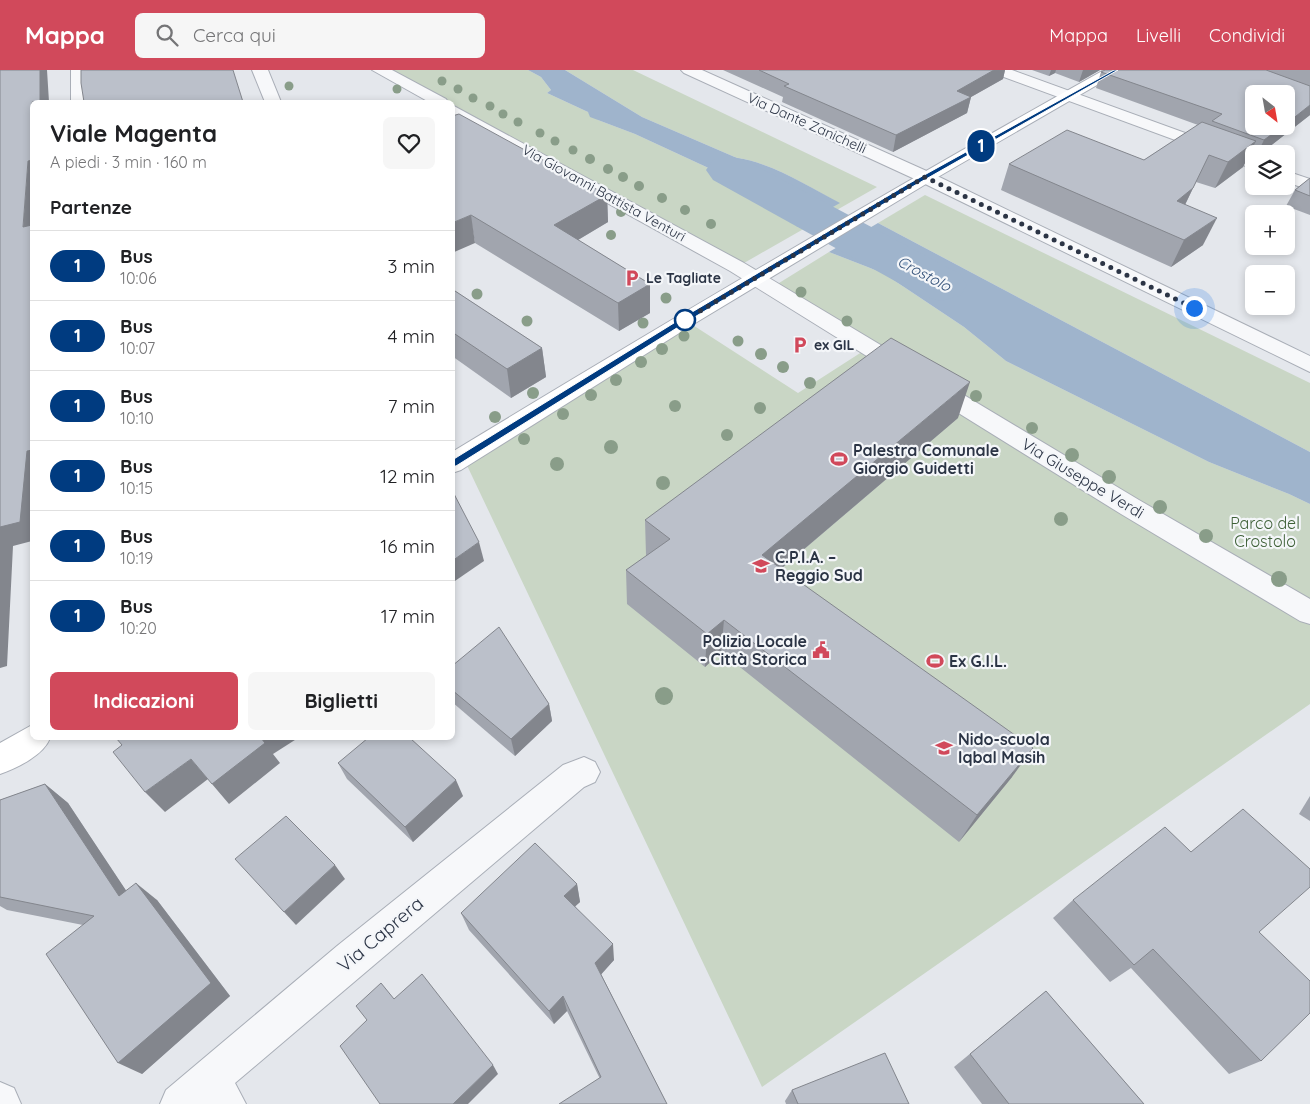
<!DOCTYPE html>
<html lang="it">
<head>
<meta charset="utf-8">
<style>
  body { margin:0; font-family:Quicksand,sans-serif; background:#f6f6f6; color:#202124; height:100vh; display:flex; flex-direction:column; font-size:19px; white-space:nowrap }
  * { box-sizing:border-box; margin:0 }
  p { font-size:16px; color:#757577 }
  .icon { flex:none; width:28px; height:28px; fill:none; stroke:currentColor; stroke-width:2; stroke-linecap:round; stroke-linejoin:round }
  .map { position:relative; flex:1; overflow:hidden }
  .drawer { position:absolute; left:30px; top:30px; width:425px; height:640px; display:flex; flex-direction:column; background:#fff; border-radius:8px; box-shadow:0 2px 8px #0003 }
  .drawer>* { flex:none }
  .badge { padding:0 10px; border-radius:16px; font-size:18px; line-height:32px }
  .needle { width:32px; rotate:149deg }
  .controls { position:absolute; left:1245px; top:15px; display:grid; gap:10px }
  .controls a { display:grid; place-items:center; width:50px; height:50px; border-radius:8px; background:#fff; box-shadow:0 2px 8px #0003; font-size:25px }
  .you { position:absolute; width:25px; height:25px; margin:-12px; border:4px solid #fff; border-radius:50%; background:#1a73e8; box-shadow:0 0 0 8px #1a73e833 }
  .map>.badge { position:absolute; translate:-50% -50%; box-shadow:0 0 0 2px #fff }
  h2 { padding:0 20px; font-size:19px; line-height:45px }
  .round { display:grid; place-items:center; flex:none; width:52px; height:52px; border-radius:8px; background:#f6f6f6 }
  .head { display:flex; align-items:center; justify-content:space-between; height:85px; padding:0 20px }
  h1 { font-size:24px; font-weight:800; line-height:38px }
  .cta { display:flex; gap:10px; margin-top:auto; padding:10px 20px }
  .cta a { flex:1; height:58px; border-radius:8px; background:#d1495b; color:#fff; font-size:20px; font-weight:800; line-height:58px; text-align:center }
  .cta a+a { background:#f6f6f6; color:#202124 }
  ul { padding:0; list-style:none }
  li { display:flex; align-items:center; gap:15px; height:70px; padding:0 20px; border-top:1px solid #e0e0e0 }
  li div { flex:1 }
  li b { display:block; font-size:19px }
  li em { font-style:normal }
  li .badge { min-width:55px; font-weight:700; text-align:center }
  header { display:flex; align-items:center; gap:30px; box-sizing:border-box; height:70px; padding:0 25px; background:#d1495b; color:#fff }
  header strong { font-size:24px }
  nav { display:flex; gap:28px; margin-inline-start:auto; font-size:18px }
  .search { width:350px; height:45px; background:#f6f6f6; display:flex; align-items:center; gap:12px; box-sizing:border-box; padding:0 18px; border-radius:8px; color:#757577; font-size:19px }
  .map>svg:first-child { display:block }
  .green { fill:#c9d6c5 }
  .water { fill:#9fb4cc }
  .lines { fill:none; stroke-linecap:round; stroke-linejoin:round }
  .river { fill:#9fb4cc; fill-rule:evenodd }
  .minor-casing { stroke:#a9aeb7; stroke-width:2 }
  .tertiary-casing { stroke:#a9aeb7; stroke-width:2 }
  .secondary-casing { stroke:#a9aeb7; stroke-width:2 }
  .minor { fill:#f7f8fa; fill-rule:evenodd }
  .tertiary { fill:#f7f8fa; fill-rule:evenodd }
  .secondary { fill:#fff; fill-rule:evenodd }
  .tree { fill:#899d89 }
  .wall { fill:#a1a5ae }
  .shaded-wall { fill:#83868d }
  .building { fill:#bbc0ca; stroke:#83868d }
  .line { fill:#003b80; stroke:#fff }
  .walk { stroke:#2b3445; stroke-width:5; stroke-dasharray:0 9 }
  .stop-dot { fill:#fff; stroke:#003b80; stroke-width:2.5 }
  .labels { text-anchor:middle; stroke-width:4.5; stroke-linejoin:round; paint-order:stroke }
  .far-street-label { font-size:14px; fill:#2b3445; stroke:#f4f6f9 }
  .far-poi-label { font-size:14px; font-weight:bold; fill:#2b3445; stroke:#f4f6f9; text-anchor:start }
  .far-water-label { font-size:15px; font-style:italic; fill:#34527a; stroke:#f4f6f9 }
  .poi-label { font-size:16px; font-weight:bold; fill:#2b3445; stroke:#f4f6f9; text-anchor:start }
  .street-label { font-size:16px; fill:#2b3445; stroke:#f4f6f9 }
  .park-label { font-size:16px; fill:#3f6138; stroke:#f4f6f9 }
  .near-street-label { font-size:19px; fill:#2b3445; stroke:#f4f6f9 }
</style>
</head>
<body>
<header>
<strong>Mappa</strong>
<div class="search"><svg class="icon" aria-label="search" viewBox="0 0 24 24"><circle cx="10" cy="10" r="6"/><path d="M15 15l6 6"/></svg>Cerca qui</div>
<nav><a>Mappa</a><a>Livelli</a><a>Condividi</a></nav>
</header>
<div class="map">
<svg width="1310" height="1034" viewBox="0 0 1310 1034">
  <rect width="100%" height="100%" fill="#e4e7ec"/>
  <g class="green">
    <path d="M 381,0 L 528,0 L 541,7 L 551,20 L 547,23 L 588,42 L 598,50 L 635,64 L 741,113 L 785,136 L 793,146 L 839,133 C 810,117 770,92 737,88 L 642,47 L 565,0 L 633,0 L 877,117 L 737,197 L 453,40 L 452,32 L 440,32 Z"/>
    <path d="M 925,125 L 1310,313 L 1310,382 L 878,153 Z"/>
    <path d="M 829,182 L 883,203 L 964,257 L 1006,291 L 1209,392 L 1289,424 L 1310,434 L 1310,634 L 762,1017 L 463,387 L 685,250 L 798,323 L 868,278 L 771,218 Z"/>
  </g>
  <g class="water">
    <path d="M 528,0 L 565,0 L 642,47 L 737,88 C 770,92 810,117 840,133 L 797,157 L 793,146 L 785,136 L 741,113 L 635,64 L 590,47 L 588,42 L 547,23 L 551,20 L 541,7 Z"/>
    <path d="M 878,153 L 1310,382 L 1310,434 L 1289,424 L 1209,392 L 1006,291 L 964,257 L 883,203 L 829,182 Z"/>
  </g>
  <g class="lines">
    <path class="river" d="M 729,86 L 745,90 L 960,204 L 967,215 L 960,226 L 941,231 L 922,226 L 713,110 L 706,100 L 713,90 Z"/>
    <g class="minor-casing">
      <g id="minor">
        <rect x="71" y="0" width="16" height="32"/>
        <path d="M 252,0 L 268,0 L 281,32 L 265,32 Z"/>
        <path d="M 372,0 L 392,0 L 446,29 L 448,32 L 429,32 Z"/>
        <path d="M 990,0 L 1012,0 L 1254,88 L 1254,99 L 993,3 Z"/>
        <path d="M 452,35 L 744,193 L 1139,430 L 1310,529 L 1310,554 L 1300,551 L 1121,444 L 730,201 L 452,47 Z"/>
        <path d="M 1286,101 L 1310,109 L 1310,120 L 1286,112 Z"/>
        <path d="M 584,687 L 595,692 L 600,702 L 595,712 L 584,717 L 235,1013 L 246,1034 L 160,1034 L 166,1020 L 337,876 L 563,695 Z"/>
        <path d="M 0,1012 L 14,1018 L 21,1034 L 0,1034 Z"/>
      </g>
    </g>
    <g class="tertiary-casing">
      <path id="tertiary" d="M 681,0 L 702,0 L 931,103 L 1310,286 L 1310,302 L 919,111 L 684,3 Z"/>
    </g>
    <g class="secondary-casing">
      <g id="secondary">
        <path d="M 1104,0 L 1123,0 L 931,111 L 692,255 L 461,400 L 452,403 L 452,382 C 668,251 884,123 1104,0 Z"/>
        <path d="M 32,655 L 32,668 L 50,668 C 44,685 17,698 0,704 L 0,673 Z"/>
      </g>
    </g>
    <use href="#minor" class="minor"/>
    <use href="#tertiary" class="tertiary"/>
    <use href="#secondary" class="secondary"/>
  </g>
  <g class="tree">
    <circle cx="442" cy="11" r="4.5"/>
    <circle cx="289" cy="16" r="4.5"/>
    <circle cx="397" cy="19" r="4.5"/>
    <circle cx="458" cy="19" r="4.5"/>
    <circle cx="473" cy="28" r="4.5"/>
    <circle cx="490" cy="36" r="4.5"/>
    <circle cx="503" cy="44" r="4.5"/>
    <circle cx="518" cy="52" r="4.5"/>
    <circle cx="540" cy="63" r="4.5"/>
    <circle cx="555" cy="71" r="4.5"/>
    <circle cx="573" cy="80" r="4.5"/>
    <circle cx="590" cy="89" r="5"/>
    <circle cx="608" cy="99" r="5"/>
    <circle cx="623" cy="107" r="5"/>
    <circle cx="639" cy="116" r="5"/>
    <circle cx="662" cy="128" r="5"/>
    <circle cx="685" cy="140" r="5"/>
    <circle cx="621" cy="142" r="5"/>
    <circle cx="711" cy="154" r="5"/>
    <circle cx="611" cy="165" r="5"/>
    <circle cx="801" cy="222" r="5.5"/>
    <circle cx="477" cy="224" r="5.5"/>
    <circle cx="666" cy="228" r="5.5"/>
    <circle cx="527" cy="251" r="5.5"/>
    <circle cx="847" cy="251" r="5.5"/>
    <circle cx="643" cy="253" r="5.5"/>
    <circle cx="684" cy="266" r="5.5"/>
    <circle cx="738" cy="271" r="5.5"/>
    <circle cx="662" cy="279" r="6"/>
    <circle cx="761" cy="284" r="6"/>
    <circle cx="641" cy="292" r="6"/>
    <circle cx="783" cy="297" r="6"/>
    <circle cx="616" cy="310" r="6"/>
    <circle cx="810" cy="313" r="6"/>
    <circle cx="533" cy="323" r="6"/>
    <circle cx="591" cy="325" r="6"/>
    <circle cx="976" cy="326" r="6"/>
    <circle cx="675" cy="336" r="6"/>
    <circle cx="760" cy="338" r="6"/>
    <circle cx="563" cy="344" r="6"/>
    <circle cx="495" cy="347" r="6"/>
    <circle cx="1032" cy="358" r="6"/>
    <circle cx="727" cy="365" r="6"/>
    <circle cx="524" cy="369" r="6"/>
    <circle cx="611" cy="377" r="7"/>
    <circle cx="1072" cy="385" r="7"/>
    <circle cx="557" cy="394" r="7"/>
    <circle cx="1109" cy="407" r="7"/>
    <circle cx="663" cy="413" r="7"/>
    <circle cx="1160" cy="437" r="7"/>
    <circle cx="1061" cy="449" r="7"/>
    <circle cx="1206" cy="466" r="7"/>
    <circle cx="1279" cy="509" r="8"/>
    <circle cx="664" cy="626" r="9"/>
  </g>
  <g class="wall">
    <path d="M 723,0 L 1005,0 L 1003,9 L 971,27 L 967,43 L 893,82 L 782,32 L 783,27 Z"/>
    <path d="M 1032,0 L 1100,0 L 1079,12 L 1055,3 L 1049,6 Z"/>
    <path d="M 1105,0 L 1310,0 L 1310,45 L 1260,84 L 1254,84 L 1254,86 L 1249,85 L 1243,97 L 1215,118 L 1196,112 L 1185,135 L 1203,175 L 1171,197 L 1001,120 L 1009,94 L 1144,90 L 1198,55 L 1096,18 L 1101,2 Z"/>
    <path d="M 452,46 L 607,125 L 608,152 L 578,170 L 650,214 L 650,243 L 619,261 L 475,173 Z"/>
    <path d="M 1310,108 L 1310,145 L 1286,136 L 1295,120 Z"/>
    <path d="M 452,219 L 542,278 L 546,307 L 511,328 L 452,286 Z"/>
    <path d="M 958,348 L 781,499 L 1012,707 L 959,772 L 721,582 L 705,597 L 627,534 L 626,500 L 647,486 L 646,485 L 645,450 Z"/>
    <path d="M 452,596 L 549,634 L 552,651 L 515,686 L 452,632 Z"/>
    <path d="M 338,693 L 463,726 L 413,772 L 347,709 Z"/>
    <path d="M 45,714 L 68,733 L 126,821 L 157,830 L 230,926 L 142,1004 L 83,855 L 7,840 L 0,836 L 0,730 Z"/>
    <path d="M 1310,726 L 1310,751 L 1299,744 Z"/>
    <path d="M 577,814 L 580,832 L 575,836 L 614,890 L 601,904 L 667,1034 L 600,1009 L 567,941 L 554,954 L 469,860 L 461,843 Z"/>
    <path d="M 1073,830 L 1259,862 L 1261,991 L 1229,1004 L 1131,898 L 1110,912 L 1053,848 Z"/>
    <path d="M 1046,921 L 1144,1034 L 982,1034 L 954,997 Z"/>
    <path d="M 792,1020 L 909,1034 L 786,1034 L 785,1031 Z"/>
  </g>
  <g class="shaded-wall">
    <path d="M 40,0 L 47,0 L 49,32 L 40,32 Z"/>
    <path d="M 994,0 L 1005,0 L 1003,9 L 971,27 L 967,43 L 893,82 L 896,65 L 957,21 Z"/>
    <path d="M 1051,0 L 1056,0 L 1055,3 L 1049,6 Z"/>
    <path d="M 1083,0 L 1100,0 L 1079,12 Z"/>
    <path d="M 1310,35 L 1310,45 L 1260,84 L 1257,84 L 1264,70 L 1283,56 L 1286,56 L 1286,54 Z"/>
    <path d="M 1256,71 L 1243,97 L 1215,118 L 1228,92 Z"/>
    <path d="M 32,90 L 32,173 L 23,157 L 28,91 Z"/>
    <path d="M 1193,118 L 1180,145 L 1177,131 Z"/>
    <path d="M 607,125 L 608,152 L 556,183 L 554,155 Z"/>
    <path d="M 471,145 L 475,173 L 452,183 L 452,153 Z"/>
    <path d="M 1217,148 L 1203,175 L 1171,197 L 1184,170 Z"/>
    <path d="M 650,214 L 650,243 L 619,261 L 618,233 Z"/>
    <path d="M 542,278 L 546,307 L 511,328 L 507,299 Z"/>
    <path d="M 970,312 L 958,348 L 757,519 L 762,485 Z"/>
    <path d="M 32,380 L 32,471 L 13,476 L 7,596 L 0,598 L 0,457 L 27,381 Z"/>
    <path d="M 479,472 L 484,491 L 452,513 L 452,491 Z"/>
    <path d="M 724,550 L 721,582 L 705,597 L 707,564 Z"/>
    <path d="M 549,634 L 552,651 L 515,686 L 511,669 Z"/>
    <path d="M 260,668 L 298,668 L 273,684 L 280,693 L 229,734 L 212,714 Z"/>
    <path d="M 1033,678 L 1012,707 L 959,772 L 977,745 Z"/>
    <path d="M 191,689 L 208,709 L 165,742 L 145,722 Z"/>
    <path d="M 456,710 L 463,726 L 413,772 L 405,757 Z"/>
    <path d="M 45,714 L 68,733 L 141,843 L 119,826 Z"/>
    <path d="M 335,795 L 345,809 L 296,855 L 284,842 Z"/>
    <path d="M 136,813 L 157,830 L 230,926 L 142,1004 L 118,993 Z"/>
    <path d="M 577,814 L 580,832 L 568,843 L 564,826 Z"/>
    <path d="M 613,874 L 614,890 L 598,908 L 595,893 Z"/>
    <path d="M 563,926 L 567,941 L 554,954 L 549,941 Z"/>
    <path d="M 493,995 L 498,1004 L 468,1034 L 453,1034 Z"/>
  </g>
  <g class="building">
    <path d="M 0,0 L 40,0 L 40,32 L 32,32 L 32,90 L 28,91 L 23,157 L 32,155 L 32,380 L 27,381 L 20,452 L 0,457 Z"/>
    <path d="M 81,0 L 233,0 L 243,32 L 84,32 L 81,13 Z"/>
    <path d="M 759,0 L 994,0 L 957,21 L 971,27 L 896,65 L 784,16 L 789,14 Z"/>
    <path d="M 1105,0 L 1266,0 L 1310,16 L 1310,35 L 1286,54 L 1286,24 L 1254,24 L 1254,56 L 1283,56 L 1264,70 L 1212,51 L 1222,44 L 1101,2 Z"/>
    <path d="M 459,44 L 607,125 L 554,155 L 650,214 L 618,233 L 471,145 L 452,153 L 452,46 Z"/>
    <path d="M 1202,52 L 1256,71 L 1228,92 L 1209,85 L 1193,118 L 1177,131 L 1217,148 L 1184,170 L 1009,94 L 1067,60 L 1144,90 Z"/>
    <path d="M 1310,108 L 1310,126 L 1295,120 Z"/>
    <path d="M 452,219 L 542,278 L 507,299 L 452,262 Z"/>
    <path d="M 891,268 L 970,312 L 762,485 L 1033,678 L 977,745 L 724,550 L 707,564 L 626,500 L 670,469 L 645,450 Z"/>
    <path d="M 452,422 L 453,422 L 479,472 L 452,491 Z"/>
    <path d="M 499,557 L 549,634 L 511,669 L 452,620 L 452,596 Z"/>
    <path d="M 116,668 L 261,668 L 265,673 L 212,714 L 191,689 L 145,722 L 113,682 L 122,675 Z"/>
    <path d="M 368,668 L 410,668 L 456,710 L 405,757 L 338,693 Z"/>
    <path d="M 45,714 L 119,826 L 136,813 L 211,913 L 118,993 L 46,884 L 94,846 L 0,827 L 0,730 Z"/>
    <path d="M 1243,739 L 1310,799 L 1310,817 L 1259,862 L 1310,911 L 1310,943 L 1261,991 L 1153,879 L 1134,895 L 1073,830 L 1165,757 L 1191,782 Z"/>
    <path d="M 286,746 L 335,795 L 284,842 L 235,789 Z"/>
    <path d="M 535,773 L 577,814 L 564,826 L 613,874 L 595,893 L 667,1034 L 559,1034 L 601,1007 L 563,926 L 549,941 L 461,843 Z"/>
    <path d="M 422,904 L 493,995 L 453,1034 L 380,1034 L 340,976 L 367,950 L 356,936 L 381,913 L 394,929 Z"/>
    <path d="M 1046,921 L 1144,1034 L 1009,1034 L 970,984 Z"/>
    <path d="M 885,983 L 909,1034 L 798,1034 L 792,1020 Z"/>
  </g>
  <path class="line" d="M 1114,0 L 1118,0 L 912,117 L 688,251 L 456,396 L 449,396 L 449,392 L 682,248 L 908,114 Z"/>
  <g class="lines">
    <path class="walk" d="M 685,250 L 925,107 L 1194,238"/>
  </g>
  <defs>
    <g id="parking-bare" transform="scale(1.35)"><path d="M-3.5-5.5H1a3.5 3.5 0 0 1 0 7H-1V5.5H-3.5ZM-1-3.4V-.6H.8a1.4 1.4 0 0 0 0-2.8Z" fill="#d1495b" stroke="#f4f6f9" stroke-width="2.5" paint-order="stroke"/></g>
    <g id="stadium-bare" transform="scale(1.35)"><path d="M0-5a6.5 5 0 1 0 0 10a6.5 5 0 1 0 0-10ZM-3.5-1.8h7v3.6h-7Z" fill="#d1495b" stroke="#f4f6f9" stroke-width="2.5" paint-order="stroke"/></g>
    <g id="school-bare" transform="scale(1.35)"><path d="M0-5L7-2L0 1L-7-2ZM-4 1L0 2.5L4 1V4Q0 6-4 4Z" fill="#d1495b" stroke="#f4f6f9" stroke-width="2.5" paint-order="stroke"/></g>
    <g id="civic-bare" transform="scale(1.35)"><path d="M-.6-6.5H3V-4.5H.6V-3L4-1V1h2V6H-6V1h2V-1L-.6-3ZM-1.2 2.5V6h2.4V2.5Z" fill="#d1495b" stroke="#f4f6f9" stroke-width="2.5" paint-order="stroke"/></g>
  </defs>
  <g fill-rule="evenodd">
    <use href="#parking-bare" x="632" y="208"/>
    <use href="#parking-bare" x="800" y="275"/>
    <use href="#stadium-bare" x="839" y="389"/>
    <use href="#school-bare" x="761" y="496"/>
    <use href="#civic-bare" x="821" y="580"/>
    <use href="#stadium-bare" x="935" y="591"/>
    <use href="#school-bare" x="944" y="678"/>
  </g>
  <circle class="stop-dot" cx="685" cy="250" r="10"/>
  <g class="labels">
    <g class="far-street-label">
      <text transform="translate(807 53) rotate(24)" y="5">Via Dante Zanichelli</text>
      <text transform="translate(604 123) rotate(29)" y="5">Via Giovanni Battista Venturi</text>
    </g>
    <g class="far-poi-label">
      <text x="646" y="213">Le Tagliate</text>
      <text x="814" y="280">ex GIL</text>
    </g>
    <g class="far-water-label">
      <text transform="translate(924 204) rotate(28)" y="5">Crostolo</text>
    </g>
    <g class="poi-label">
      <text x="853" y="386">Palestra Comunale<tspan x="853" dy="18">Giorgio Guidetti</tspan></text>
      <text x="775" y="493">C.P.I.A. –<tspan x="775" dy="18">Reggio Sud</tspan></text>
      <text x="807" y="577" text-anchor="end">Polizia Locale<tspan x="807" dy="18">- Città Storica</tspan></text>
      <text x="949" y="597">Ex G.I.L.</text>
      <text x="958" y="675">Nido-scuola<tspan x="958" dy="18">Iqbal Masih</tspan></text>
    </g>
    <g class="street-label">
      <text transform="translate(1083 408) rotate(31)" y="6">Via Giuseppe Verdi</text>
    </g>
    <g class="park-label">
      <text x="1265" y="459">Parco del<tspan x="1265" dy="18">Crostolo</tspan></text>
    </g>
    <g class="near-street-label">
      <text transform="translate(380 864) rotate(-40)" y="7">Via Caprera</text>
    </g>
  </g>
</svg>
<div class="controls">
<a><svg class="needle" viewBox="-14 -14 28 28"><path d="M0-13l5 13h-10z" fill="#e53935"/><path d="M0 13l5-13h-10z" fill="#757577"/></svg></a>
<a><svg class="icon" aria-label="layers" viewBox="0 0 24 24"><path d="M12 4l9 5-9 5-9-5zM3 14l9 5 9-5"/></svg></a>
<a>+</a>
<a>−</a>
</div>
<div class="you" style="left:1194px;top:238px"></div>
<b class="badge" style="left:981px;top:76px;background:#003b80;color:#fff">1</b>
<section class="drawer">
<div class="head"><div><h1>Viale Magenta</h1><p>A piedi · 3 min · 160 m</p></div><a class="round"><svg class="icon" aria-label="heart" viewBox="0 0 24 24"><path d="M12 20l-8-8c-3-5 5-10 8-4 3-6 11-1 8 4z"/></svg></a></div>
<h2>Partenze</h2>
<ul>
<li><span class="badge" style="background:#003b80;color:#fff">1</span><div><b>Bus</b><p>10:06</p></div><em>3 min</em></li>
<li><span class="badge" style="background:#003b80;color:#fff">1</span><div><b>Bus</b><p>10:07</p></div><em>4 min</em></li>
<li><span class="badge" style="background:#003b80;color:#fff">1</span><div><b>Bus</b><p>10:10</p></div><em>7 min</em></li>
<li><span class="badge" style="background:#003b80;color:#fff">1</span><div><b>Bus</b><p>10:15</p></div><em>12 min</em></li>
<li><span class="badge" style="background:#003b80;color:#fff">1</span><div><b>Bus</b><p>10:19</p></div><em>16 min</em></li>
<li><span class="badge" style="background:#003b80;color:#fff">1</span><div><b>Bus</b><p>10:20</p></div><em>17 min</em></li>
</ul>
<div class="cta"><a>Indicazioni</a><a>Biglietti</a></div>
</section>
</div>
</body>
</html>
